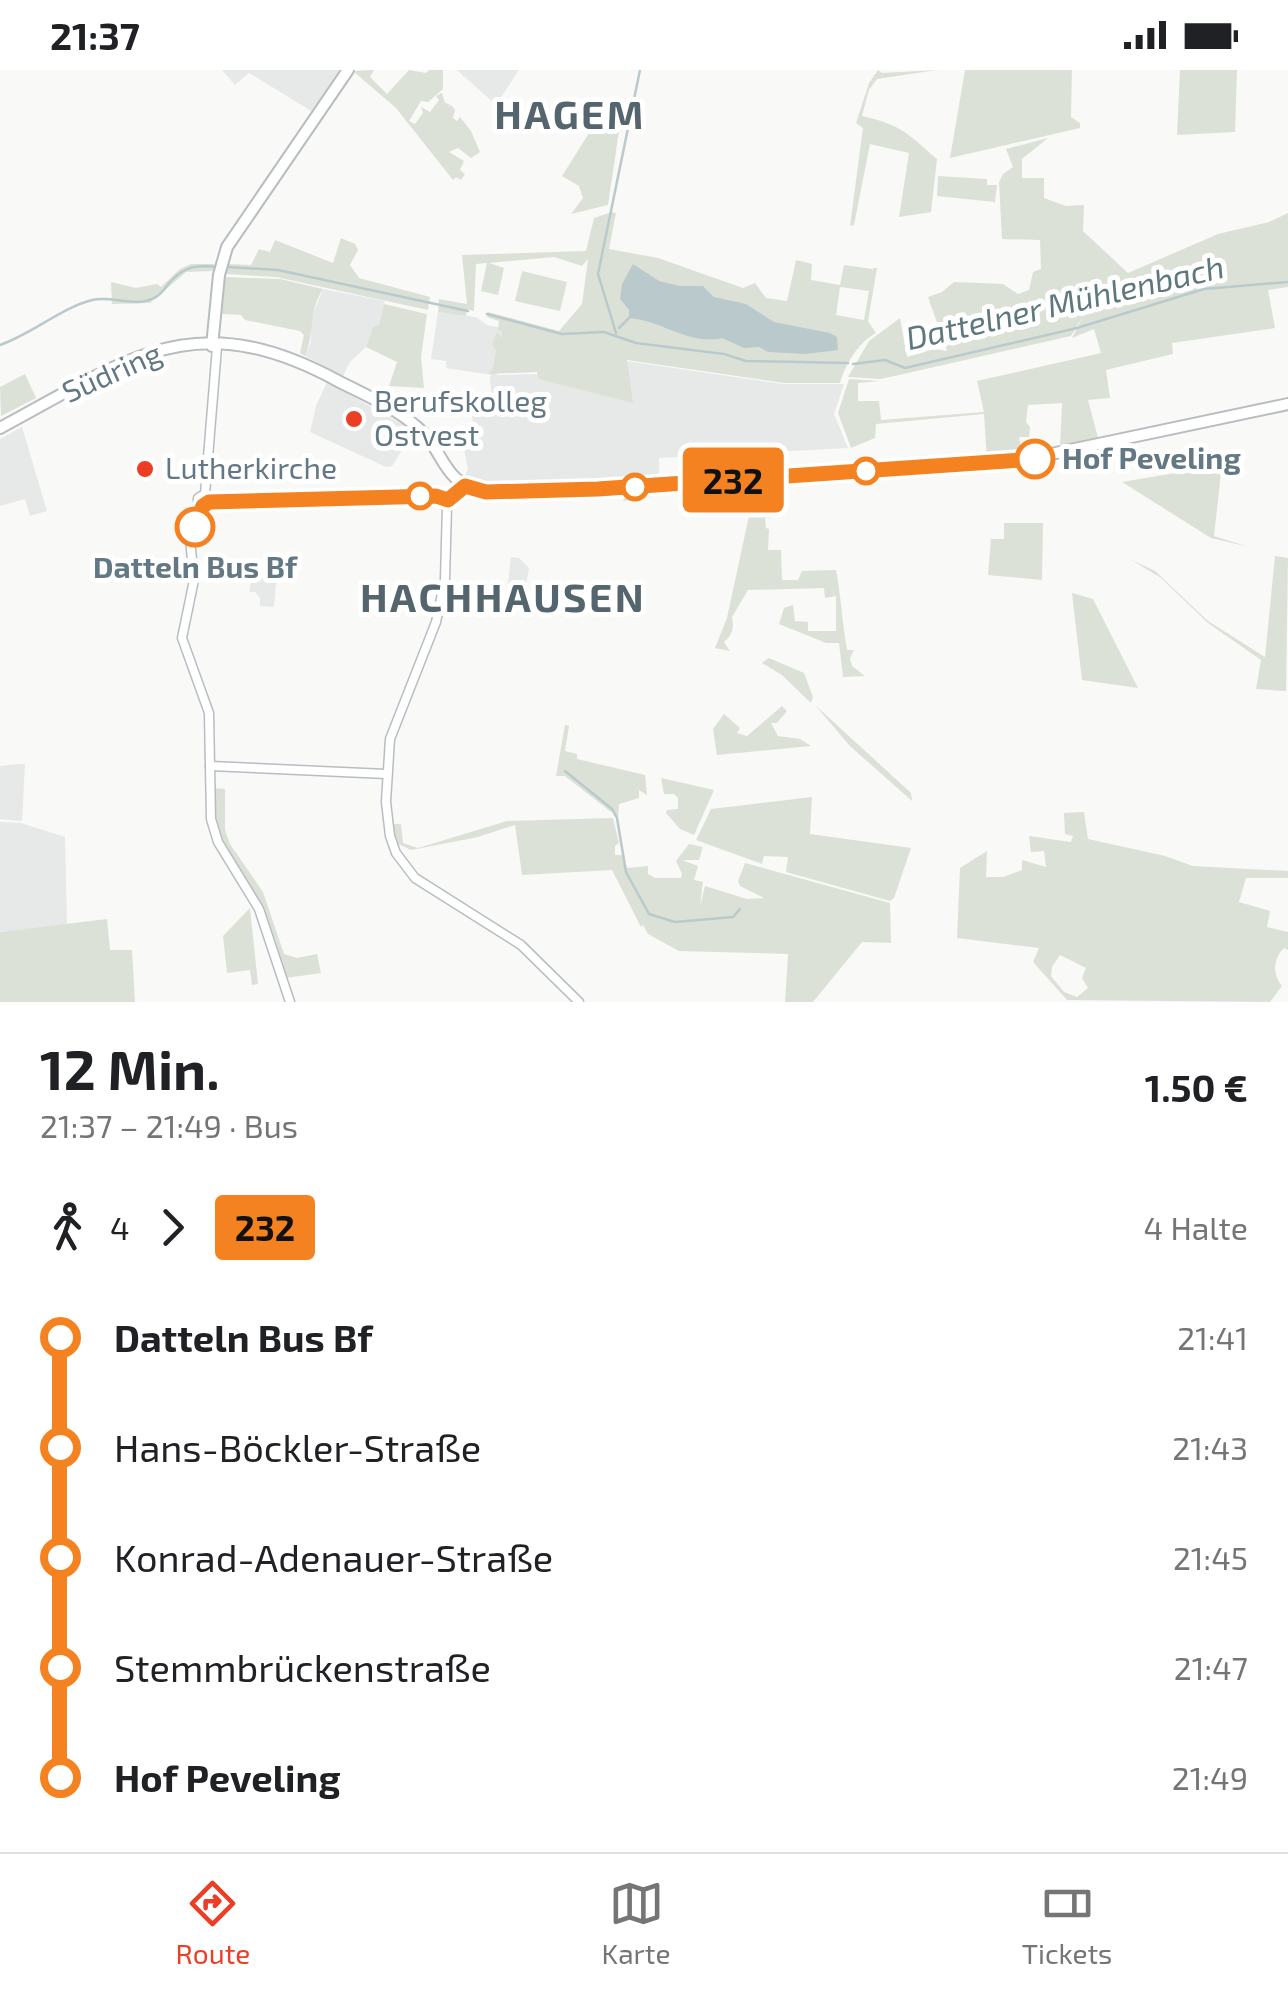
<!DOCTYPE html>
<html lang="de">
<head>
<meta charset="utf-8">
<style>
  body { margin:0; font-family:"Exo 2",sans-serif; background:#f2f2f2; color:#202124; height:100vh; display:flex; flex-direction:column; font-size:38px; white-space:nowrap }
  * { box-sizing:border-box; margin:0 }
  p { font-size:32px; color:#757577 }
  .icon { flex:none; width:55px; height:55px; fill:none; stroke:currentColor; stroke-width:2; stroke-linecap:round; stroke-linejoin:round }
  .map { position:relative; height:932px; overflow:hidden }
  .side { display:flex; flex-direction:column; background:#fff; flex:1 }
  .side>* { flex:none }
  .badge { padding:0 20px; border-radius:8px; font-size:35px; line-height:65px }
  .map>.badge { position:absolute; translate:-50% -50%; box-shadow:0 0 0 5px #fff }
  .legs { display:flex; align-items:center; gap:15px; height:110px; padding:0 40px; font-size:32px }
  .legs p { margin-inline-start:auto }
  .head { display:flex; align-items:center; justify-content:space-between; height:170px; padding:0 40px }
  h1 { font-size:55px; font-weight:700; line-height:75px }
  ul { padding:0 40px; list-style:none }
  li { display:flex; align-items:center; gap:35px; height:110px; font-size:38px }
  li i { display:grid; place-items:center; width:15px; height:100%; margin:0 12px; background:currentColor }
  li i::after { content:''; width:25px; height:25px; margin:-12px; border:8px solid; border-radius:50%; background:#fff }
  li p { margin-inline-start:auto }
  li:first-child i { background:linear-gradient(#0000 50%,currentColor 0) }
  li:last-child i { background:linear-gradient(currentColor 50%,#0000 0) }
  .status { display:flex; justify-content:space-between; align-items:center; height:70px; padding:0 50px; background:#fff; direction:ltr }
  .status svg { height:28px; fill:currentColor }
  .tabs { display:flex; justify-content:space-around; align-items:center; height:140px; border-top:2px solid #e0e0e0; background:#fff; font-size:28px; color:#757577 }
  .tabs a { display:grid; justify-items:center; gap:5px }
  .tabs .selected { color:#ec3e24 }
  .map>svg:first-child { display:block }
  .built { fill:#e7e9e8 }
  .green { fill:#dce1d7; fill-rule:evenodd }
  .water { fill:#bacacc }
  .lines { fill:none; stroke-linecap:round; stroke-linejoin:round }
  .stream { stroke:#bacacc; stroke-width:2.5 }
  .secondary-casing { stroke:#b7bec1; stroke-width:11 }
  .primary-casing { stroke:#b8bdc0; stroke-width:14 }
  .secondary { stroke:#fff; stroke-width:8 }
  .primary { stroke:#fff; stroke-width:10 }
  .line-1-casing { stroke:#fff; stroke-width:22 }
  .line-1 { stroke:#f58220; stroke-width:15 }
  .poi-dot { fill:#ec3e24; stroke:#fff; stroke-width:4 }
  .stop-1-dot { fill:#fff; stroke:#f58220; stroke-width:5 }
  .labels { text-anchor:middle; stroke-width:10; stroke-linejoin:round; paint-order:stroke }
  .street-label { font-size:30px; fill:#637883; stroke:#fff }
  .poi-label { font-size:30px; fill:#637883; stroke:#fff; text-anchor:start }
  .stop-label { font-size:30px; font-weight:bold; fill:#637883; stroke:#fff; text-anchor:start }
  .water-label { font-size:32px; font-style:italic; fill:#5e787d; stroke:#fff }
  .district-label { font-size:40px; font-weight:bold; letter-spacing:2.5px; fill:#55656e; stroke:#fff }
</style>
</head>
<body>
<div class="status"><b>21:37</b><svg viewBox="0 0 49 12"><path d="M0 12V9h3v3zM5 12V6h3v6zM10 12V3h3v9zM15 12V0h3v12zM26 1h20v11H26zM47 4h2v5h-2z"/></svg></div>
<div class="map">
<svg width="1288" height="932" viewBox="0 0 1288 932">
  <rect width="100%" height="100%" fill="#f9f9f7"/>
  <g class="built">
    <path d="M 222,0 L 343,0 L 313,42 L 249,3 L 235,15 Z"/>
    <path d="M 457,0 L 519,0 L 496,35 Z"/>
    <path d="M 323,219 L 385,231 L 379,255 L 373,258 L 366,277 L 350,292 L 343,306 L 305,286 L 311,272 L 310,252 Z"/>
    <path d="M 438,242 L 476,247 L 487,255 L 503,258 L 497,305 L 537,304 L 539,309 L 559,314 L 626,291 L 783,314 L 844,314 L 834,344 L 848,378 L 659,388 L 659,410 L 479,414 L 464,407 L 468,399 L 461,365 L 474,362 L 471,337 L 492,333 L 490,306 L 492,305 L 446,298 L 446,291 L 431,289 Z"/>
    <path d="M 327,312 L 414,361 L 392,396 L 386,397 L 310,362 L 316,336 Z"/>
    <path d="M 22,357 L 47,441 L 30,446 L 25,429 L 0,436 L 0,369 Z"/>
    <path d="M 511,487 L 519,488 L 529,498 L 522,535 L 506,532 Z"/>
    <path d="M 253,502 L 277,502 L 274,537 L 260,536 L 260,528 L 255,522 L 249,522 Z"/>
    <path d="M 19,694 L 25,694 L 22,751 L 0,749 L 0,696 Z"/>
    <path d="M 0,752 L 21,753 L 65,767 L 67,855 L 0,862 Z"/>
  </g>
  <g class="green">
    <path d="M 374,0 L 370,7 L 387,24 L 409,0 L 426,3 L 429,0 L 443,0 L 443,19 L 428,32 L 421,31 L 409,51 L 415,54 L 423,43 L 421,37 L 430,42 L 439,30 L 436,26 L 442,23 L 445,33 L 450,34 L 447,37 L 451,35 L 455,40 L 453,48 L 457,51 L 460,47 L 471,61 L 480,82 L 471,88 L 458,78 L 449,82 L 464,91 L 460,100 L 465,104 L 461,110 L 456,107 L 453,110 L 396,38 L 353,1 Z"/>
    <path d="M 878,0 L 882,3 L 937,0 L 877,9 L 869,20 L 862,46 C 904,56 905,62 937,89 L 931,142 L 899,147 L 909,83 L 870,74 L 854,155 L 850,156 L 863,58 L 856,53 L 869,13 Z"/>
    <path d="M 965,0 L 1072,0 L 1071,47 L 1080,53 L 1080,58 L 950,88 Z"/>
    <path d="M 1180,0 L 1237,0 L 1235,62 L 1177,65 Z"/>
    <path d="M 591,60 L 619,61 L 608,135 L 571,144 L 583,128 L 579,116 L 562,106 Z"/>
    <path d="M 1048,68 L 1022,89 L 1022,108 L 1044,108 L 1044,128 L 1066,136 L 1084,135 L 1083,161 L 1128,203 L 1218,164 L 1269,152 L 1288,143 L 1288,217 L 1268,220 L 1275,258 L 1172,273 L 1173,284 L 1106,300 L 1110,328 L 1088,330 L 1098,368 L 1060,378 L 1062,333 L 1028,335 L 1026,352 L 1030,357 L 1029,367 L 1019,367 L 1022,384 L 1029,384 L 1029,387 L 987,391 L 984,344 L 876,354 L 875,368 L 851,378 L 838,343 L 849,309 L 880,311 L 858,313 L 858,331 L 879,331 L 881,350 L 984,342 L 977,311 L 1101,283 L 1094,259 L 1072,268 L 1083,246 L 1071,266 L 899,305 L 880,309 L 848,307 L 869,271 L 900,248 L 907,287 L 934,279 L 947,281 L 928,227 L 942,222 L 954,212 L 1003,214 L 1018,224 L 1029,220 L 1033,202 L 1041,199 L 1040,170 L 1002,169 L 999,112 L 1003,104 L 1013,97 L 1006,79 Z"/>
    <path d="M 938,106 L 987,109 L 987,115 L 997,115 L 995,132 L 937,126 Z"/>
    <path d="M 612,142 L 616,143 L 609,179 L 658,188 L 743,218 L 755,213 L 766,228 L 787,231 L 796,190 L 812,194 L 811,210 L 840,215 L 844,195 L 872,199 L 872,202 L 873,198 L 877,198 L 868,251 L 876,263 C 858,273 846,293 840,313 L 784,313 L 627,290 L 633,333 L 538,309 L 537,302 L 488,304 L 493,298 L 496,280 L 492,274 L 497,262 L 502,268 L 502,262 L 498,260 L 499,251 L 487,247 L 488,242 L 559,261 L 582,234 L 588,189 L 582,196 L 554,187 L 489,193 L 504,198 L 498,225 L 481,221 L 487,193 L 476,194 L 474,241 L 467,239 L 466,246 L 438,242 L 439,229 L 467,234 L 462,185 L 586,181 L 594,148 ZM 840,217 L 869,221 L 864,250 L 836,245 Z"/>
    <path d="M 341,168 L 355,174 L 358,180 L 350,195 L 359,208 L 430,227 L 428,240 L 276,207 L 225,204 L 227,194 L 251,195 L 259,179 L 270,182 L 275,170 L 333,193 Z"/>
    <path d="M 191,194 L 214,194 L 213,201 L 186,202 L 150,233 L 112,234 L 111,212 L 136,218 L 157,214 L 161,217 L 180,199 Z"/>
    <path d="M 522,201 L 567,212 L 560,241 L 515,231 Z"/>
    <path d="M 225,207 L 280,209 L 323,219 C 308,242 315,263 305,286 L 300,283 L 304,265 L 300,261 L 245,250 L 241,245 L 221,244 Z"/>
    <path d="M 384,234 L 427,244 L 421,287 L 424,318 L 389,316 L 397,292 L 366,277 L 373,257 L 379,255 Z"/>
    <path d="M 25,304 L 36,328 L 1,346 L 0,317 Z"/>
    <path d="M 1193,385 L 1223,385 L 1214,466 L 1249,477 L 1211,468 L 1122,412 L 1193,400 Z"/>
    <path d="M 772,413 L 773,427 L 767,428 L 770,448 L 765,448 L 766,458 L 769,459 L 768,480 L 781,480 L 782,510 L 798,510 L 802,501 L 836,500 C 841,526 842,552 847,580 L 854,580 L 850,588 L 852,596 L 865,606 L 843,607 L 839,573 L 826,573 L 779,554 L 784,538 L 793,535 L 795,551 L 808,552 L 808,561 L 836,561 L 836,526 L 825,528 L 824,518 L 748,520 L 732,547 C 734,557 733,565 724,572 L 730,581 L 715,578 L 727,548 L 750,441 L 742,426 C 706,410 660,427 623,431 L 627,422 Z"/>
    <path d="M 1004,453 L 1043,453 L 1042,510 L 988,505 L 991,469 L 1004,469 Z"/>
    <path d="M 1275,486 L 1288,488 L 1286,621 L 1256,619 L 1261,590 L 1208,553 L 1161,508 L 1130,489 L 1155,501 L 1208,551 L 1265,587 Z"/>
    <path d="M 1072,523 L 1093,529 L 1138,618 L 1082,610 Z"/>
    <path d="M 769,588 L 804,603 L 813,627 L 811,633 L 782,605 L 762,593 Z"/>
    <path d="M 815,635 L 911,723 L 912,731 L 850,676 Z"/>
    <path d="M 782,636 L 787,641 L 777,653 L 771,653 L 778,666 L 800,669 L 811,676 L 717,685 L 713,659 L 724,644 L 740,658 L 737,663 L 747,666 Z"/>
    <path d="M 565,655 L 569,656 L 565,681 L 577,684 L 577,689 L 645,705 L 647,725 L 639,720 L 639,728 L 619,734 L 618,749 L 613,739 L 611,742 L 565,706 L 556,706 Z"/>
    <path d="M 661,708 L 714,720 L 694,765 L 680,759 L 666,743 L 667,740 L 678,739 L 678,728 L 674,724 L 664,724 Z"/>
    <path d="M 214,718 L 225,719 L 225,760 L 230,774 L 263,822 L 284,884 L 297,888 L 317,884 L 321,903 L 286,908 C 279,881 270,851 256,826 C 231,781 213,775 214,718 Z"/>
    <path d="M 812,727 L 810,764 L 911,778 L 894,828 L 890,831 L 786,802 L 788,787 L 764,786 L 762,794 L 696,770 L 711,739 Z"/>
    <path d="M 1084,742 L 1088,769 L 1165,786 L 1193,796 L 1288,801 L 1288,808 L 1246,808 L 1239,832 L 1270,841 L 1267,857 L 1288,862 L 1288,880 L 1284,878 C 1273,889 1272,904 1282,916 L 1270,932 L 1067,930 L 1033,892 L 1039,878 L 957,868 L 960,798 L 987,781 L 986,807 L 1003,807 L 1022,800 L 1022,790 L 1046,797 L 1044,781 L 1031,782 L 1029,766 L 1071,772 L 1073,766 L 1065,764 L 1064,743 ZM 1060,885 L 1086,898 L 1082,908 L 1088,918 L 1077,927 L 1064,922 L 1051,906 L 1052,897 Z"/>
    <path d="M 613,748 L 619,773 L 615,776 L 615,785 L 623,785 L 627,798 L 648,796 L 648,804 L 655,808 L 681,808 L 682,804 L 676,791 L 689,774 L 703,777 L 699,790 L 682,790 L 698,796 L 694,810 L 703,812 L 700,836 L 705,816 L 747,829 L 764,828 L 740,816 L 738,811 L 745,793 L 890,833 L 891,873 L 862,872 L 813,932 L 785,932 L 788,884 L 679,881 L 648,864 L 643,855 L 641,857 L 612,800 L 522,805 L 515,755 L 478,767 L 411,780 L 396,773 L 391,754 L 401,754 L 403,773 L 418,778 L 507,751 Z"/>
    <path d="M 250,838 L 258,914 L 252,915 L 250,900 L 227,903 L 223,866 Z"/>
    <path d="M 107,849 L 110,880 L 132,880 L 135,932 L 0,932 L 0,862 Z"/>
  </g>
  <path class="water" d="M 633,194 L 659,211 L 680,216 L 703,216 L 714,227 L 746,234 L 774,252 L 830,263 L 837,267 L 838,280 L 806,284 L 768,282 L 759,277 L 744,278 L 722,268 C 691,276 660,250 629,248 L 629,240 L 620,229 L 622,214 Z"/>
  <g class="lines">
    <g class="stream">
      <path d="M 228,197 L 278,200 L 468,241"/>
      <path d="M 487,244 L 562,264 L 604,262 L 636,273 L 724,284 L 746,291 L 848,293"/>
      <path d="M 619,258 L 629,248"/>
      <path d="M 616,263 L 598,204 L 640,0"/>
      <path d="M 0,275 C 32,264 61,238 92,230 C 112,225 134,238 154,228 C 161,225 165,218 170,212 C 185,195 198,195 220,197"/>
      <path d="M 853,294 L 885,290 L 905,298 L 1077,258 L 1204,219 L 1288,212"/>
      <path d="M 565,701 L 612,739 L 617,748 L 626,802 L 649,844 L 675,852 L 733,847 L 740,839"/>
    </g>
    <g class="secondary-casing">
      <g id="secondary">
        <path d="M 460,414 L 447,435 L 445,510 L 436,552 L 390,669 L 386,732 L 390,766 L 396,783 L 415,808 L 521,875 L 579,932"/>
        <path d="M 205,424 L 198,428 L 198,440 L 190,469 L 194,510 L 182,568 L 209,643 L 211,749 L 218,772 L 259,839 L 290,932"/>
        <path d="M 208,427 L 205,424 L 217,277"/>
        <path d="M 209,432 L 436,426 L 448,431"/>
        <path d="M 210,696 L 386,704"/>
      </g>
    </g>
    <g class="primary-casing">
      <g id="primary">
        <path d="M 212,276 L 219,205 L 227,177 L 348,0"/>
        <path d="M 0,358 C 129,289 194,233 338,311 C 365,325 394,337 417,357 C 446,381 441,415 486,421 L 665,415 L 1018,391 L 1288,334"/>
      </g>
    </g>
    <use href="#secondary" class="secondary"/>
    <use href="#primary" class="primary"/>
  </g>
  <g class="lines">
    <g class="line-1-casing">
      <path id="line-1" d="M 195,457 L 203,436 L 209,432 L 436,426 L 448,430 L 465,416 L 486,422 L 598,419 L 1035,389"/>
    </g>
    <use href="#line-1" class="line-1"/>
  </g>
  <g class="poi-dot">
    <circle cx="354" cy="349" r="10"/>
    <circle cx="145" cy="399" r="10"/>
  </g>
  <g class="stop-1-dot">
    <circle cx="1035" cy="389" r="18"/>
    <circle cx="866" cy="401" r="12"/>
    <circle cx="635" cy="417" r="12"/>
    <circle cx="420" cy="426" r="12"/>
    <circle cx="195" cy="457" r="18"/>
  </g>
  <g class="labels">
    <g class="street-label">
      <text transform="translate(112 303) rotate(-24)" y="10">Südring</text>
    </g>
    <g class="poi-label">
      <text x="374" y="342">Berufskolleg<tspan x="374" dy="34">Ostvest</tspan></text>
      <text x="165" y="409">Lutherkirche</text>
    </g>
    <g class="stop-label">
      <text x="1062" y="399">Hof Peveling</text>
      <text x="195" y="508" text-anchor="middle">Datteln Bus Bf</text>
    </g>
    <g class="water-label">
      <text transform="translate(1065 233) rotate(-13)" y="11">Dattelner Mühlenbach</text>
    </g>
    <g class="district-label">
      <text x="570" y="59">HAGEM</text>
      <text x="503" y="542">HACHHAUSEN</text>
    </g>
  </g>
</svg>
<b class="badge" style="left:733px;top:410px;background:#f58220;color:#111">232</b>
</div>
<section class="side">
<div class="head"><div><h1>12 Min.</h1><p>21:37 – 21:49 · Bus</p></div><b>1.50 €</b></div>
<div class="legs"><svg class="icon" aria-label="walk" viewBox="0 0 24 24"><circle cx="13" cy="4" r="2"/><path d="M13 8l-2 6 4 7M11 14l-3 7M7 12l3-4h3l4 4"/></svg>4<svg class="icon" aria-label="forward" viewBox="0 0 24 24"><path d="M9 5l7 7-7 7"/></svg><b class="badge" style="background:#f58220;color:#111">232</b><p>4 Halte</p></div>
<ul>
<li><i style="color:#f58220"></i><b>Datteln Bus Bf</b><p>21:41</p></li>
<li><i style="color:#f58220"></i><span>Hans-Böckler-Straße</span><p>21:43</p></li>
<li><i style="color:#f58220"></i><span>Konrad-Adenauer-Straße</span><p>21:45</p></li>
<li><i style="color:#f58220"></i><span>Stemmbrückenstraße</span><p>21:47</p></li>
<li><i style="color:#f58220"></i><b>Hof Peveling</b><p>21:49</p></li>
</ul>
</section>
<nav class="tabs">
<a class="selected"><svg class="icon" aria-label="directions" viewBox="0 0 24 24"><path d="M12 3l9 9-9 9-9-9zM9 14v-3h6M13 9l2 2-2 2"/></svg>Route</a>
<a><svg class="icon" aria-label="map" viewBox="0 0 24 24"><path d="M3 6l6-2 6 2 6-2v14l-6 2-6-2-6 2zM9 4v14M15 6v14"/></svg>Karte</a>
<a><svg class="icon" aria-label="tickets" viewBox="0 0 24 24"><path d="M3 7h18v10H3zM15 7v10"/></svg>Tickets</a>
</nav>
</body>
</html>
